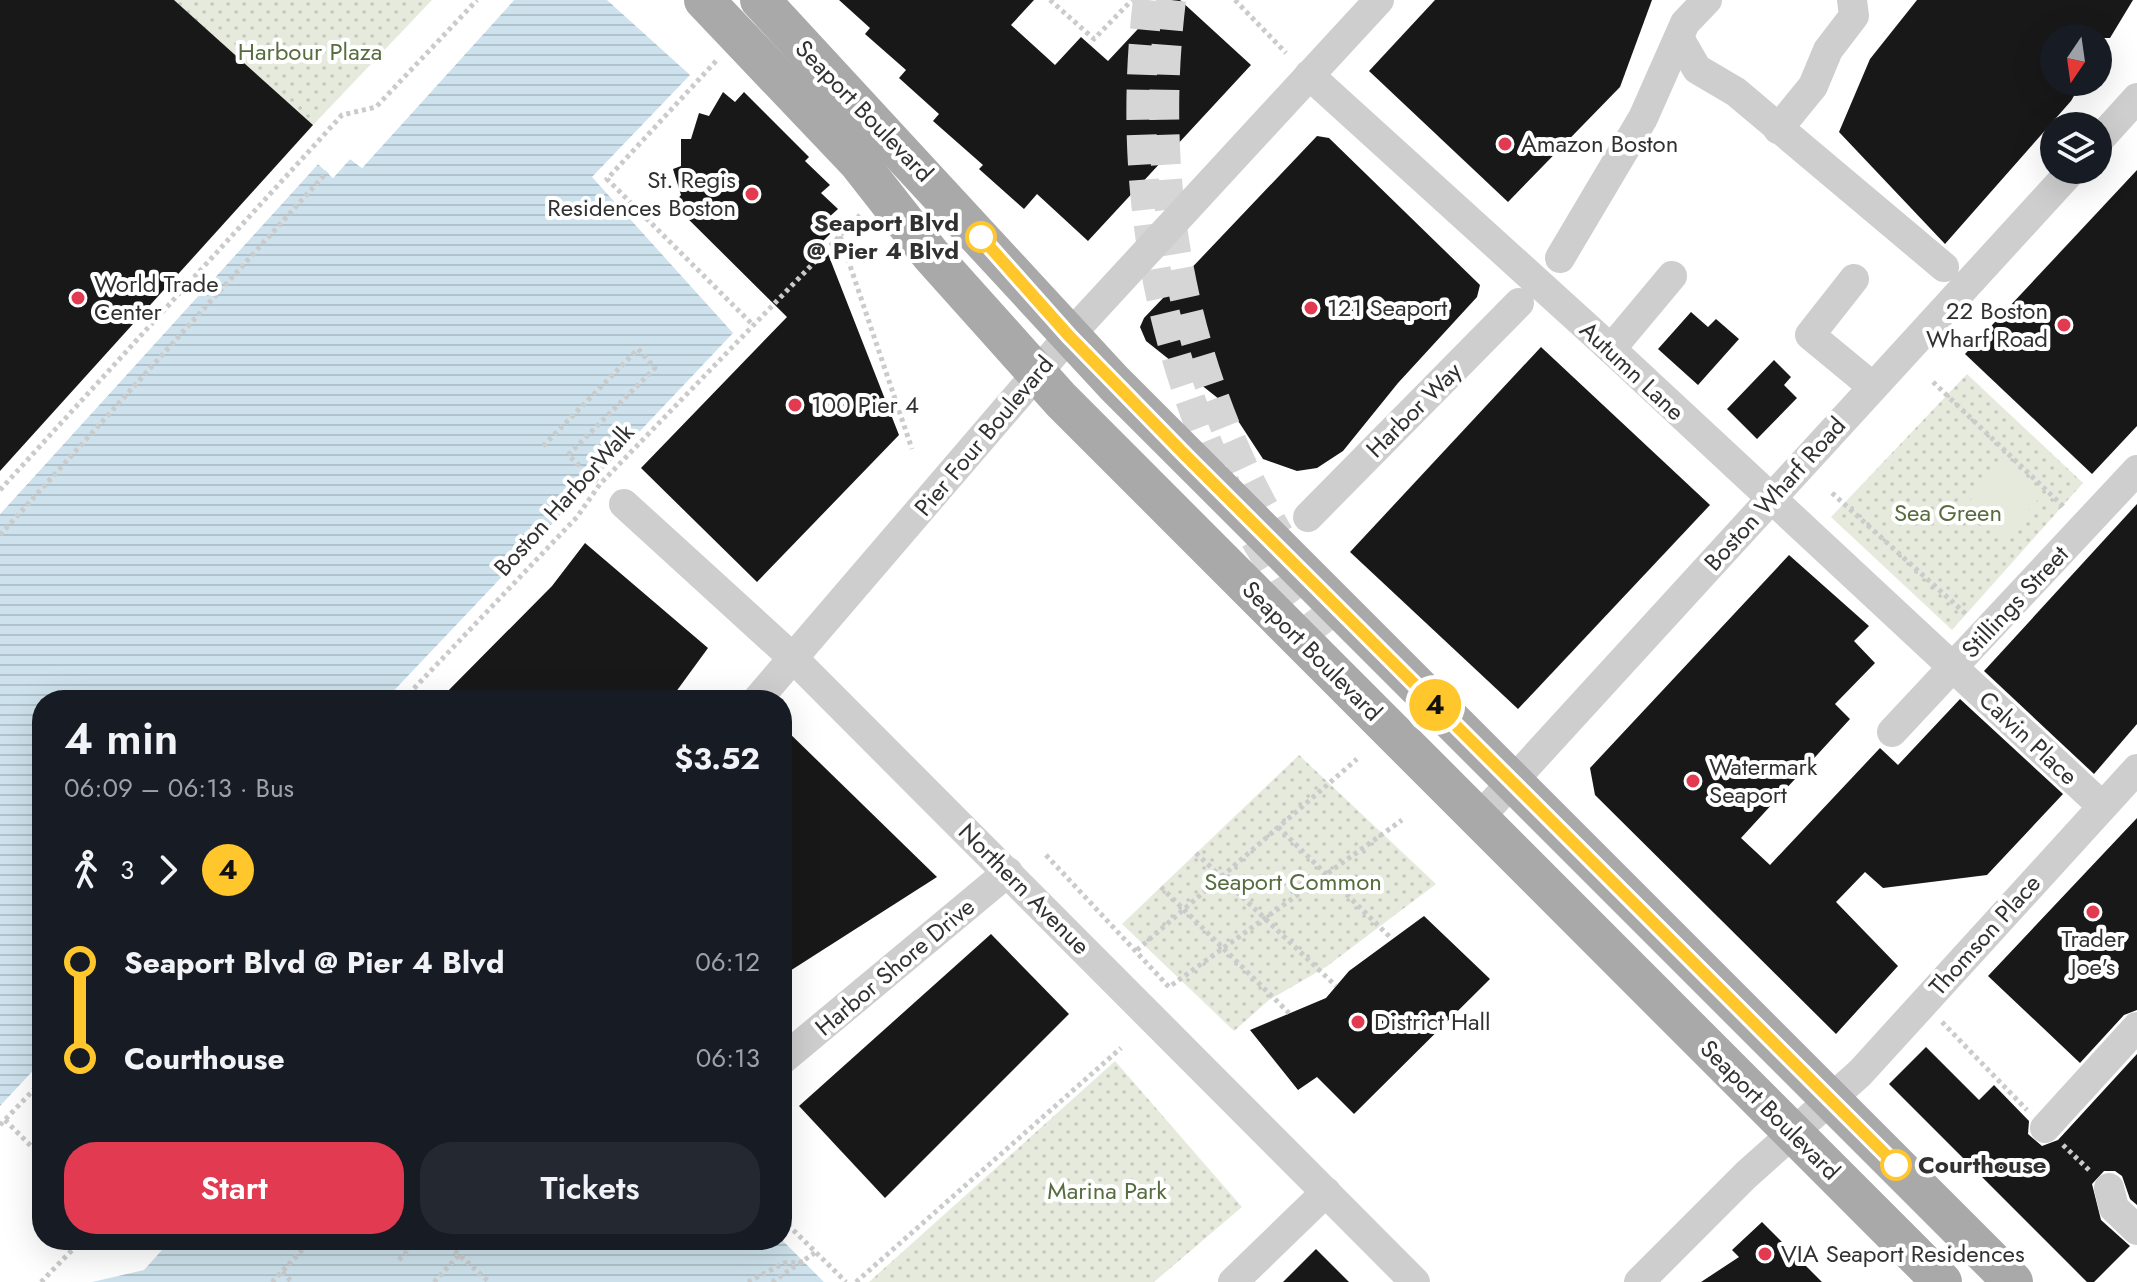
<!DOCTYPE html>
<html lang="en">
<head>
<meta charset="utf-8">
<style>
  body { margin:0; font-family:Jost,sans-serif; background:#242831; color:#f1f3f6; height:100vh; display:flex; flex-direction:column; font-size:30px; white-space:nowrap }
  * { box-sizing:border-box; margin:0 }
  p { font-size:26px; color:#9ea1a6 }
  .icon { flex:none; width:44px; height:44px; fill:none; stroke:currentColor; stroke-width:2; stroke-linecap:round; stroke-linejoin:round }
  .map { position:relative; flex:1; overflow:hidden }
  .drawer { position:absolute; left:32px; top:690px; width:760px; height:560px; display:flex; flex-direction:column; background:#171b24; border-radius:32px; box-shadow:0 8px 32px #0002 }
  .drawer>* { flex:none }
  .badge { padding:0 16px; border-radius:26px; font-size:28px; line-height:52px }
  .needle { width:52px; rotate:193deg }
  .buttons { position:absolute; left:2040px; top:24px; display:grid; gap:16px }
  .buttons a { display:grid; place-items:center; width:72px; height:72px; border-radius:50%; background:#171b24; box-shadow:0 8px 32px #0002; font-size:40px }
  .map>.badge { position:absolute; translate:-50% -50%; box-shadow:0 0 0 4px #fff }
  .legs { display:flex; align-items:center; gap:12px; height:88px; padding:0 32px; font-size:26px }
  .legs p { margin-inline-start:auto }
  .head { display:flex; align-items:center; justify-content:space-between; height:136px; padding:0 32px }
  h1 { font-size:44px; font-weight:600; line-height:60px }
  .action { display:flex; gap:16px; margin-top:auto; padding:16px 32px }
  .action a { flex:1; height:92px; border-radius:32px; background:#e13a51; color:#fff; font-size:32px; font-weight:600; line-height:92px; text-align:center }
  .action a+a { background:#242831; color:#f1f3f6 }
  ul { padding:0 32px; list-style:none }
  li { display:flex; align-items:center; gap:28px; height:96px; font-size:30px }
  li i { display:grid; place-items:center; width:12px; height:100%; margin:0 10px; background:currentColor }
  li i::after { content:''; width:20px; height:20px; margin:-10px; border:6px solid; border-radius:50%; background:#171b24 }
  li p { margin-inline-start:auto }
  li:first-child i { background:linear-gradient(#0000 50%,currentColor 0) }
  li:last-child i { background:linear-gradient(currentColor 50%,#0000 0) }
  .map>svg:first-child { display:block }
  .park { fill:url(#park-dots) }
  .garden { fill:#e5eadd }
  .water { fill:url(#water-rules) }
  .pier { fill:#fff }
  .building { fill:#181818 }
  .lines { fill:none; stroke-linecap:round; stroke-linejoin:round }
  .minor-tunnel { stroke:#d6d6d6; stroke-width:30; stroke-dasharray:30 15; stroke-linecap:butt }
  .path { stroke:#cbcbcb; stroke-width:5; stroke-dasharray:4 4; stroke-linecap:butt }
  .minor { stroke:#cecece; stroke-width:30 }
  .major { stroke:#a9a9a9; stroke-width:40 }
  .line-1-casing { stroke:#fff; stroke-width:18 }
  .line-1 { stroke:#ffc72c; stroke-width:12 }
  .poi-dot { fill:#e13a51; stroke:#fff; stroke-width:3 }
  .stop-1-dot { fill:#fff; stroke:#ffc72c; stroke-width:4 }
  .labels { text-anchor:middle; stroke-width:8; stroke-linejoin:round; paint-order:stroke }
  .park-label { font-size:24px; fill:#576c3f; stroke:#fff }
  .street-label { font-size:24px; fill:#313131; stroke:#fff }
  .poi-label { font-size:24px; fill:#313131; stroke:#fff; text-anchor:start }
  .stop-label { font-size:24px; font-weight:bold; fill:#313131; stroke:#fff; text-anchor:end }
</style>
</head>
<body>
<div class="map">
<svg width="2137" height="1282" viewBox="0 0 2137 1282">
  <defs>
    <pattern id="park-dots" width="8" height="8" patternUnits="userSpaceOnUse" patternTransform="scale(2)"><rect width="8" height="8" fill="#e5eadd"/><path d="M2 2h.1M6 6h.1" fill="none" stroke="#c5c9be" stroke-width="1.8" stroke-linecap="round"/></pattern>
    <pattern id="water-rules" width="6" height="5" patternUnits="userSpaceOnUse" patternTransform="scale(2)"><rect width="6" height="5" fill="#cde2ec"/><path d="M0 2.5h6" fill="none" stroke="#b0c2cb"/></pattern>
  </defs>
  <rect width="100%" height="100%" fill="#fff"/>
  <g class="park">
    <path d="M 174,0 L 432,0 L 313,125 Z"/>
    <path d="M 1967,374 L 2083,483 L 1952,630 L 1831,517 Z"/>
    <path d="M 1299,755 L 1436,884 L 1326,967 L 1269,1000 L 1234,1031 L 1122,924 Z"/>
    <path d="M 1115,1061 L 1242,1207 L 1154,1282 L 869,1282 Z"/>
  </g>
  <path class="garden" d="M 2007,459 L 2043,494 L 2002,539 L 1965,506 Z"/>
  <g class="water">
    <path d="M 514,0 L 607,0 L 690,75 L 592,177 L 733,333 L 385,700 L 42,700 L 42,1061 L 0,1106 L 0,514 L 318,164 L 333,178 L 350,159 L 362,168 Z"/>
    <path d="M 171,1240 L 782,1240 L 824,1282 L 92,1282 L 144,1270 Z"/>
  </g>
  <path class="pier" d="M 509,0 L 514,0 L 362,168 L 350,159 L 333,178 L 318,164 L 0,514 L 0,508 L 315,161 L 320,161 L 333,172 L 349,155 L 361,163 Z"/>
  <g class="building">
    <path d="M 0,0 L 174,0 L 313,125 L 0,471 Z"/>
    <path d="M 839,0 L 1034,0 L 1011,25 L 1055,65 L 1081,37 L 1108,61 L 1165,0 L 1180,0 L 1251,65 L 1088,241 L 1037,194 L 1024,209 L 979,169 L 983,165 L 933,121 L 939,114 L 899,78 L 906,70 L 865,34 L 870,28 Z"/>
    <path d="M 1435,0 L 1652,0 L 1620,87 L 1508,202 L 1369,71 Z"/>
    <path d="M 1917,0 L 2133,0 L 2110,38 L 2054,38 L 2054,82 L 2082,82 L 2071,101 L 1945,244 L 1839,132 L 1870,59 Z"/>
    <path d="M 723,92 L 735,102 L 744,92 L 809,157 L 805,161 L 830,185 L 821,193 L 838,209 L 828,218 L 838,226 L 823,241 L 899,435 L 757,582 L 641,468 L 787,317 L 673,204 L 681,195 L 673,169 L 681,166 L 681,139 L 691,139 L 699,113 L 709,116 Z"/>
    <path d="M 1317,136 L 1329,138 L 1480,285 L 1477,297 L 1398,383 L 1343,451 L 1317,468 L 1297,471 L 1263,459 L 1229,407 L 1146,341 L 1140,327 L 1144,318 Z"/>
    <path d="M 2137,170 L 2137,426 L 2092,474 L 1965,354 Z"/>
    <path d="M 1691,312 L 1708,327 L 1716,319 L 1739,339 L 1698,385 L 1658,349 Z"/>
    <path d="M 1541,347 L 1710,505 L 1518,709 L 1350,552 Z"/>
    <path d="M 1774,360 L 1791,377 L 1784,385 L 1797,398 L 1757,439 L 1727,409 Z"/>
    <path d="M 2137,504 L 2137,724 L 2094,774 L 1984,671 Z"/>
    <path d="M 585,543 L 708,648 L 670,700 L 439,700 L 552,586 Z"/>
    <path d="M 1789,555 L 1869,626 L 1854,641 L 1875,663 L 1835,704 L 1850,719 L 1741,838 L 1770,865 L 1880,748 L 1898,765 L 1960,699 L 2063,794 L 1987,875 L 1883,888 L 1865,872 L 1836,902 L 1898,966 L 1836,1034 L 1595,795 L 1590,768 Z"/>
    <path d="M 782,726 L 937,877 L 782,976 Z"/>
    <path d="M 2137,818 L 2137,1010 L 2124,1015 L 2080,1063 L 1988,976 Z"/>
    <path d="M 1424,916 L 1490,979 L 1354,1114 L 1317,1077 L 1298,1090 L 1250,1030 L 1326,998 L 1349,971 Z"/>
    <path d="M 991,934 L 1069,1014 L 885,1198 L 799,1106 Z"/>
    <path d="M 1926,1047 L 1979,1100 L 1994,1085 L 2029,1121 L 2028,1134 L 2042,1146 L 2058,1140 L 2137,1054 L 2137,1205 L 2130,1199 L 2122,1176 L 2115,1171 L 2104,1171 L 2092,1184 L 2101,1220 L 2130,1246 L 2094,1282 L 2087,1282 L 1889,1084 Z"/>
    <path d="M 1762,1222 L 1822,1282 L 1701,1282 L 1739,1257 L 1732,1250 Z"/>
    <path d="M 1316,1249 L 1349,1282 L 1283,1282 Z"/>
  </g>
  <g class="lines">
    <g class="minor-tunnel">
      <path d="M 1148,0 C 1128,168 1153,333 1226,486"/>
      <path d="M 1171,0 C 1148,186 1183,373 1279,535"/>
      <path d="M 1255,539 L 1287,591 L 1332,650"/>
    </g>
    <g class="path">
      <path d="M 1050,0 L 1094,39 L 1132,0"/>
      <path d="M 1235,0 L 1286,53"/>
      <path d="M 716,61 L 607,179 L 753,325"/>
      <path d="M 840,236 L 912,449"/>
      <path d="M 1933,382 L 2066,509"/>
      <path d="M 543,446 L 638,349 L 655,368 L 568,455 L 600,484"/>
      <path d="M 0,490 L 342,115 L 376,107 L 477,0"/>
      <path d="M 1832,493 L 1967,615"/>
      <path d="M 0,535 L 327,172"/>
      <path d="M 403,700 L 577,517 L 600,484 L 860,215"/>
      <path d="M 1278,827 L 1392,939"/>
      <path d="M 1196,853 L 1336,986"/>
      <path d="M 1046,855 L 1169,987 L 1402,820"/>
      <path d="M 1161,887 L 1289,1013"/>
      <path d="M 1137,950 L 1357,759"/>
      <path d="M 1942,1022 L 2027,1110"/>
      <path d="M 5,1120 L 42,1157"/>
      <path d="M 0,1125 L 42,1081"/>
      <path d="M 2063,1145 L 2090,1171"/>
      <path d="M 782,1219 L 846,1282"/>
      <path d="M 443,1240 L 489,1282"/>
      <path d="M 399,1260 L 417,1240"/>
      <path d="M 282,1272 L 292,1282"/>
      <path d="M 41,1282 L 82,1240"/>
      <path d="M 272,1282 L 312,1240"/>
      <path d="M 434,1282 L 459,1255"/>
      <path d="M 748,1282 L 784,1263 L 803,1262"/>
      <path d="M 772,1282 L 816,1252"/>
      <path d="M 856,1282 L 1121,1048"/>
    </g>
    <g class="minor">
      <path d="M 1679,38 L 1697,69 L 1736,92 L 1944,267"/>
      <path d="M 1309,75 L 1611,349 L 2102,806"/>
      <path d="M 1778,129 L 1813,86 L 1828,50 L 1854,16 L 1852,0"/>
      <path d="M 2098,141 L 2137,98"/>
      <path d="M 1560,258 L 1643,118 L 1685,23 L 1707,0"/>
      <path d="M 1854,279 L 1810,335 L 1873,387"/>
      <path d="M 1611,349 L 1672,276"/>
      <path d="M 624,504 L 794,659 L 1415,1282"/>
      <path d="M 1308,517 L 1519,303"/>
      <path d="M 757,700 L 1069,336 L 1379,0"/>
      <path d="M 1892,732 L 2137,470"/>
      <path d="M 1479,818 L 2072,170"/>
      <path d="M 782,1060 L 1008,872"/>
      <path d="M 2045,1128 L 2137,1027"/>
      <path d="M 2109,1188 L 2114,1208 L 2137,1230"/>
      <path d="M 1233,1282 L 1326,1192"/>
      <path d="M 1639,1282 L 1746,1175 L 1860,1073 L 2137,769"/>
    </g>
    <g class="major">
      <path d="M 704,0 L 858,162 L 931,255 L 1061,400 L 1942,1282"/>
      <path d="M 760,0 L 1114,383 L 2013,1282"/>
    </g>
  </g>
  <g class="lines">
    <g class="line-1-casing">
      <path id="line-1" d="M 981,237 L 1069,336 L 1187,457 L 1896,1165"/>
    </g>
    <use href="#line-1" class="line-1"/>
  </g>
  <g class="poi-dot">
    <circle cx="1505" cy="144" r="8"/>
    <circle cx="752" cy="194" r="8"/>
    <circle cx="78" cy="298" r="8"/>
    <circle cx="1311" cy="308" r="8"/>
    <circle cx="2064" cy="325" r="8"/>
    <circle cx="795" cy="405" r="8"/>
    <circle cx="1693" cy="781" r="8"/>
    <circle cx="2093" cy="912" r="8"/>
    <circle cx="1358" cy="1022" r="8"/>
    <circle cx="1765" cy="1254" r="8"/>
  </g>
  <g class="stop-1-dot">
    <circle cx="981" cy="237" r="14"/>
    <circle cx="1896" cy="1165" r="14"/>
  </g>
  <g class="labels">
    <g class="park-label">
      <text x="310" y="60">Harbour Plaza</text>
      <text x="1948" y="521">Sea Green</text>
      <text x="1293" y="890">Seaport Common</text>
      <text x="1107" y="1199">Marina Park</text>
    </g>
    <g class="street-label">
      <text transform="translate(864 111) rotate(46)" y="8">Seaport Boulevard</text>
      <text transform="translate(1632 371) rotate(43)" y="8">Autumn Lane</text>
      <text transform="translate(1414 410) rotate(-45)" y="8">Harbor Way</text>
      <text transform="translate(984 436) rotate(-50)" y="8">Pier Four Boulevard</text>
      <text transform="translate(1775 494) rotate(-48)" y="8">Boston Wharf Road</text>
      <text transform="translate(564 500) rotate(-48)" y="8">Boston HarborWalk</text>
      <text transform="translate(2015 602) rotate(-47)" y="8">Stillings Street</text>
      <text transform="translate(1312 651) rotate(45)" y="8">Seaport Boulevard</text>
      <text transform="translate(2028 738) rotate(43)" y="8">Calvin Place</text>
      <text transform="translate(1024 889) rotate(45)" y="8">Northern Avenue</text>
      <text transform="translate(1985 935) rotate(-48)" y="8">Thomson Place</text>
      <text transform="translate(895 967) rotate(-40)" y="8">Harbor Shore Drive</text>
      <text transform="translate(1770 1110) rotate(45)" y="8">Seaport Boulevard</text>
    </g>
    <g class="poi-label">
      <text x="1521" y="152">Amazon Boston</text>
      <text x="736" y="188" text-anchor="end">St. Regis<tspan x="736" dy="28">Residences Boston</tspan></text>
      <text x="94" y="292">World Trade<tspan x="94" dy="28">Center</tspan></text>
      <text x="1327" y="316">121 Seaport</text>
      <text x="2048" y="319" text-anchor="end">22 Boston<tspan x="2048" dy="28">Wharf Road</tspan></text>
      <text x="811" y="413">100 Pier 4</text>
      <text x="1709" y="775">Watermark<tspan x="1709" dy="28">Seaport</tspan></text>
      <text x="2093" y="947" text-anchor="middle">Trader<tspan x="2093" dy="28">Joe's</tspan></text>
      <text x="1374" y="1030">District Hall</text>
      <text x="1781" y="1262">VIA Seaport Residences</text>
    </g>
    <g class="stop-label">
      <text x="959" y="231">Seaport Blvd<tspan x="959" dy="28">@ Pier 4 Blvd</tspan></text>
      <text x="1918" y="1173" text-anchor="start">Courthouse</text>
    </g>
  </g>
</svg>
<div class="buttons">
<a><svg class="needle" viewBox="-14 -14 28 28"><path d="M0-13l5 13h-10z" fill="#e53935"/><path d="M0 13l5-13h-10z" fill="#9ea1a6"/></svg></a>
<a><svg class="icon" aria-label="layers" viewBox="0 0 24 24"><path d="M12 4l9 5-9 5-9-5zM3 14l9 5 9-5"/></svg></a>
</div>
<b class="badge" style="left:1435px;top:705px;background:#ffc72c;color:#111">4</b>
<section class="drawer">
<div class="head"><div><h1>4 min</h1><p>06:09 – 06:13 · Bus</p></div><b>$3.52</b></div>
<div class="legs"><svg class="icon" aria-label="walk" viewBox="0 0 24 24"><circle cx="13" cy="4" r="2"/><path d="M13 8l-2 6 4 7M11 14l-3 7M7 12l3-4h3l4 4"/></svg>3<svg class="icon" aria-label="forward" viewBox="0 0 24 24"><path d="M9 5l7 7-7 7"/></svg><b class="badge" style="background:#ffc72c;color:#111">4</b></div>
<ul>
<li><i style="color:#ffc72c"></i><b>Seaport Blvd @ Pier 4 Blvd</b><p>06:12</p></li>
<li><i style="color:#ffc72c"></i><b>Courthouse</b><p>06:13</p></li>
</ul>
<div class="action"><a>Start</a><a>Tickets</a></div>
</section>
</div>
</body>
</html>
